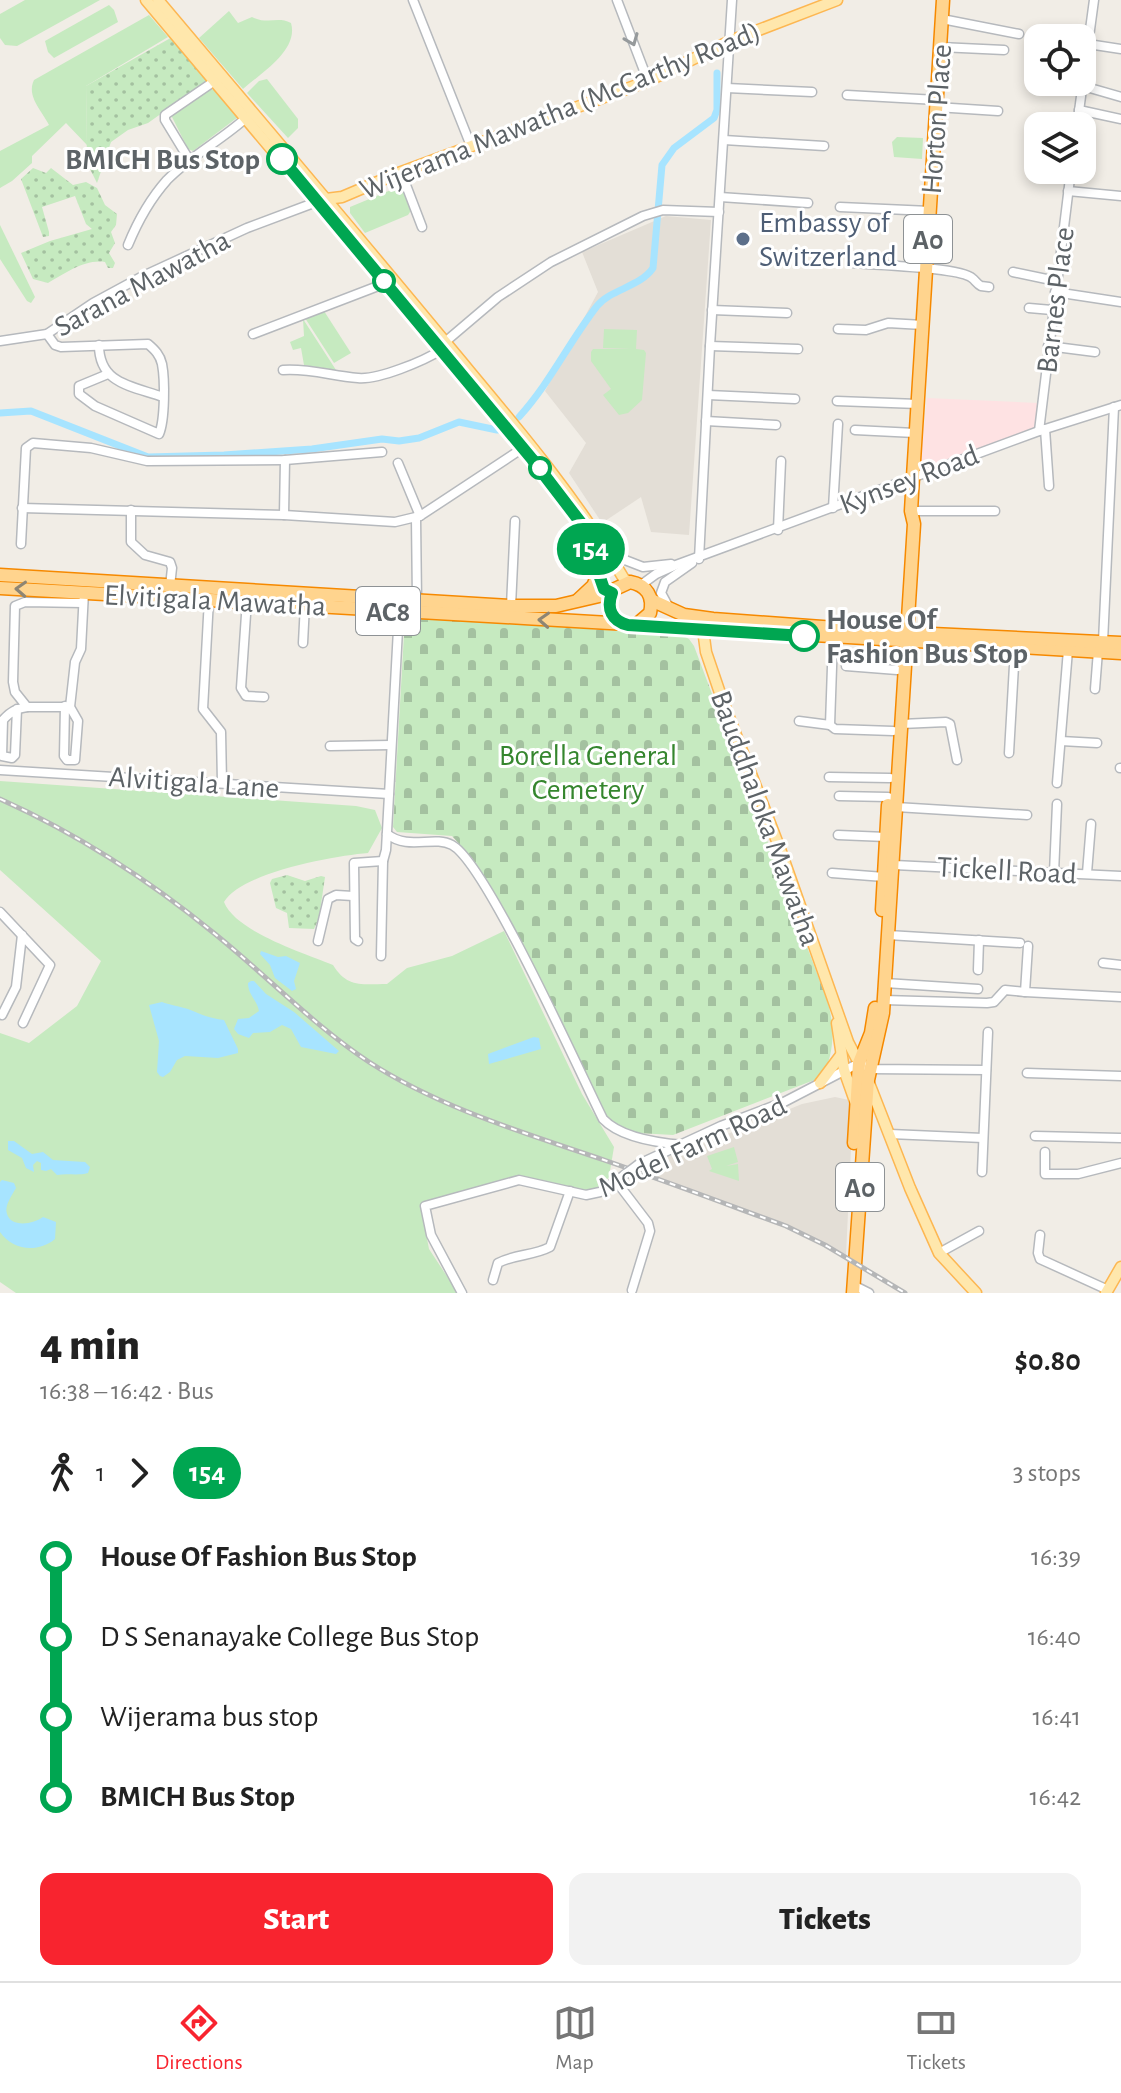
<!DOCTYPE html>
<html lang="en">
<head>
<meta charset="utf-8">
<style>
  body { margin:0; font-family:"Alegreya Sans",sans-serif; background:#f2f2f2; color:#222; height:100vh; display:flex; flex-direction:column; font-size:30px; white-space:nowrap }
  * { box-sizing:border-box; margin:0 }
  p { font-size:26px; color:#767676 }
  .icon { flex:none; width:44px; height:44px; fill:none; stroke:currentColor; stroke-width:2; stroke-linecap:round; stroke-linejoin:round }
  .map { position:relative; height:1293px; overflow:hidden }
  .details { display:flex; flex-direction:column; background:#fff; flex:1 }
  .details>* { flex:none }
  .badge { padding:0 16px; border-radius:26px; font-size:28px; line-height:52px }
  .tools { position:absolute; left:1024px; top:24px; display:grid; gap:16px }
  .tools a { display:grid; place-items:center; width:72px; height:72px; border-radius:16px; background:#fff; box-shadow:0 4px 12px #0003; font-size:40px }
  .map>.badge { position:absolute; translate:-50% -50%; box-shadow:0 0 0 4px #fff }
  .legs { display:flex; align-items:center; gap:12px; height:88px; padding:0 40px; font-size:26px }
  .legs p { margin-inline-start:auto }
  .head { display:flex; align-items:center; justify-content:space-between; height:136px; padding:0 40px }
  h1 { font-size:44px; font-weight:800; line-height:60px }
  .cta { display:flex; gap:16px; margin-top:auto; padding:16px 40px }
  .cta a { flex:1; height:92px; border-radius:16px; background:#f8242f; color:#fff; font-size:32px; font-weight:800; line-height:92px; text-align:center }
  .cta a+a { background:#f2f2f2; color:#222 }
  ul { padding:0 40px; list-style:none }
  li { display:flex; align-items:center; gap:28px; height:80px; font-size:30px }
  li i { display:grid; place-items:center; width:12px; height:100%; margin:0 10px; background:currentColor }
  li i::after { content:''; width:20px; height:20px; margin:-10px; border:6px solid; border-radius:50%; background:#fff }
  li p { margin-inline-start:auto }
  li:first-child i { background:linear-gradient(#0000 50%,currentColor 0) }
  li:last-child i { background:linear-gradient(currentColor 50%,#0000 0) }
  .tab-bar { display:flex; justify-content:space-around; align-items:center; height:112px; border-top:2px solid #e0e0e0; background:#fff; font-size:22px; color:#767676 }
  .tab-bar a { display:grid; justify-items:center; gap:4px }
  .tab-bar .current { color:#f8242f }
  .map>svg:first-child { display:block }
  .education { fill:#e3ded6 }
  .medical { fill:#fee2e3 }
  .green { fill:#c6eac0 }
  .cemetery { fill:url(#cemetery-stones) }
  .garden { fill:url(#garden-dots) }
  .water { fill:#a7e4ff }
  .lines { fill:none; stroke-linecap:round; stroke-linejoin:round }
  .canal { stroke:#a7e4ff; stroke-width:7 }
  .minor-casing { stroke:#b6b9bd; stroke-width:11 }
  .major-casing { stroke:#fdb752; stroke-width:13 }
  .highway-casing { stroke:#f68900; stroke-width:15 }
  .minor { stroke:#fff; stroke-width:8 }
  .major { stroke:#ffe7ac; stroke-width:10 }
  .highway { stroke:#ffd48e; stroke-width:12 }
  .rail-casing { stroke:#b5b6b7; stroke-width:5 }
  .rail { stroke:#fff; stroke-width:2; stroke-dasharray:6; stroke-linecap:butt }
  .minor-bridge-casing { stroke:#b6b9bd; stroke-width:11; stroke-linecap:butt }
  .minor-bridge { stroke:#fff; stroke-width:8 }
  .oneway { stroke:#969a9c }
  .oneway2 { stroke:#8e8573 }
  .line-1-casing { stroke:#fff; stroke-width:18 }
  .line-1 { stroke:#00a651; stroke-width:12 }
  .stop-1-dot { fill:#fff; stroke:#00a651; stroke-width:4 }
  .service-dot { fill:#5c6f8a; stroke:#fff; stroke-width:3 }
  .labels { text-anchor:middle; stroke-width:6; stroke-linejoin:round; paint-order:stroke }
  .shield { fill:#fff; stroke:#8e9295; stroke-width:2 }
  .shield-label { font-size:28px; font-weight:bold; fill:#5d6367 }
  .street-label { font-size:30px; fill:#5d6367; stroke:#fff }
  .stop-label { font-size:30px; font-weight:bold; fill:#5d6367; stroke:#fff; text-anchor:end }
  .service-label { font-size:30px; fill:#4e5e75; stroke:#fff; text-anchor:start }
  .park-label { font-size:30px; fill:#35862e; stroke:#fff }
</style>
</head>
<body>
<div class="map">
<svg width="1121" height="1293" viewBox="0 0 1121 1293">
  <defs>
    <pattern id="cemetery-stones" width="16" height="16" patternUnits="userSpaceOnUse" patternTransform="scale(2)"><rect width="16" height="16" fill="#c6eac0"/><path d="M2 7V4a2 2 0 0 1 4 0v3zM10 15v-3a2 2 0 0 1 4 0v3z" fill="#a4c1a0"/></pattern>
    <pattern id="garden-dots" width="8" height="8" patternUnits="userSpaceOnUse" patternTransform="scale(2)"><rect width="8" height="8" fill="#c6eac0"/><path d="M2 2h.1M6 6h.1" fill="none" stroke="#a4c1a0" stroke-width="1.8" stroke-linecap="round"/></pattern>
  </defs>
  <rect width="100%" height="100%" fill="#f1ede6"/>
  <g class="education">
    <path d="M 666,216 L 711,220 L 689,535 L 651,532 L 641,497 L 602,523 L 569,473 L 586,443 L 545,391 L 598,292 L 582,252 Z"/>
    <path d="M 835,1097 L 849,1100 L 853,1106 L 846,1255 L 795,1228 L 663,1181 L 644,1167 L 679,1151 L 683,1152 L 802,1104 Z"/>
  </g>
  <path class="medical" d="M 927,398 L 1038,403 L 1035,428 L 920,469 Z"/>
  <g class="green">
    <path d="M 25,0 L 100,0 L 17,46 L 5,45 L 0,38 L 0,14 Z"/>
    <path d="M 109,5 L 114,10 L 118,22 L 54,58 L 48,52 L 45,41 Z"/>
    <path d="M 229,11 L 238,23 L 252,17 C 269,25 277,16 291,23 C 299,50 261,73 243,89 L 199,38 Z"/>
    <path d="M 149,15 L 168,37 L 86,86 L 87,145 L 66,123 L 32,156 L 32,163 L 12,181 L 0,188 L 0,151 L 49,125 C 42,111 26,96 34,80 Z"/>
    <path d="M 267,79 L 298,119 L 298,128 L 288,138 L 247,93 L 259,81 Z"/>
    <path d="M 209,89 L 217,90 L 238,117 L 193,151 L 188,149 L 171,115 Z"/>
    <path d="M 897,137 L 923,138 L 922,159 L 894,157 L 892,142 Z"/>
    <path d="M 403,185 L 412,209 L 408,215 L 365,233 L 350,213 L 350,207 Z"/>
    <path d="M 0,225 L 35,297 L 31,303 L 27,301 L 0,259 Z"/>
    <path d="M 324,311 L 351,353 L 334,363 L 305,318 Z"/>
    <path d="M 303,319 L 336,370 L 304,365 L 301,348 L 293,350 L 290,342 L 304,336 Z"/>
    <path d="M 604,329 L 637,330 L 636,349 L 644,350 L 646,353 L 642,400 L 628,413 L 619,415 L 603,395 L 611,389 L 591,361 L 591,352 L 593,349 L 632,349 L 603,348 Z"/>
    <path d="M 0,781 L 356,806 L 375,810 L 382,828 L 368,853 C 334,856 242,872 224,902 C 236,932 304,953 333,965 C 347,988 362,984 387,984 L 407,968 L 452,956 L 504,931 L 582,1094 L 614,1147 L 609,1177 L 600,1189 L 582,1190 L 529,1178 L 421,1207 L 429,1249 L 458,1293 L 16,1293 L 0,1282 L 0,1033 L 29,1043 L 77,1006 L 101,961 L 0,870 Z"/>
    <path d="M 734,1147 L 738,1162 L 726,1166 L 738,1164 L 739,1181 L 709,1171 L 712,1169 L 707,1156 Z"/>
  </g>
  <path class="cemetery" d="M 405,617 L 682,635 L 689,639 L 694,646 L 827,1000 C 835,1025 835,1053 822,1077 L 673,1135 L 638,1133 L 613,1124 L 605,1116 L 472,858 L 452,836 L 397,832 L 393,827 Z"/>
  <g class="garden">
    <path d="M 174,36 L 210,79 L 148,123 L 128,130 L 111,142 L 97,183 L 87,163 L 86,86 Z"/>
    <path d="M 33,168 L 46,173 L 51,168 L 73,185 L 86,182 L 97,188 L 105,205 L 117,214 L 116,225 L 111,232 L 115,243 L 109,253 L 115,263 L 113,268 L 108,268 L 105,262 C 84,259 65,274 48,283 L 33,279 L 21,253 L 50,241 L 92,229 L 86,224 L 75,196 L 42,207 L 49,232 L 49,236 L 43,237 L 21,179 Z"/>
    <path d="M 287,875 L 305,881 L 321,876 L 325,877 L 319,918 L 314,929 L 289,928 L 287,913 L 276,908 L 270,883 L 272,879 Z"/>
  </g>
  <g class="water">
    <path d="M 261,951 L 278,957 L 286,956 L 300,963 L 294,981 L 296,989 L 292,991 L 275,978 L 270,965 L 260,954 Z"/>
    <path d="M 251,981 L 254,981 L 266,994 L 294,1012 L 339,1051 L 336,1054 L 301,1047 L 291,1029 L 282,1025 L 270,1032 L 253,1033 L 249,1038 L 238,1034 L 234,1029 L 238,1019 L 249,1018 L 259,1011 C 257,1000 248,995 248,983 Z"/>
    <path d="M 162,1002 C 170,1005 188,1008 193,1011 C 204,1016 211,1018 224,1020 L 238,1049 L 238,1053 L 218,1058 L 185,1056 L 177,1060 L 170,1072 L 163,1077 L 160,1076 L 157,1072 L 159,1041 L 149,1005 Z"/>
    <path d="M 534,1037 L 539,1038 L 541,1049 L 489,1064 L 488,1054 Z"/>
    <path d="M 14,1141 L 32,1154 L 43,1152 L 53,1160 L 85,1162 L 90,1167 L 88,1173 C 77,1176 68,1173 57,1175 L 51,1169 L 46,1171 L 41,1170 L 41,1163 L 37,1161 L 33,1165 L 34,1172 L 26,1168 L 22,1158 L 8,1150 L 8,1141 Z"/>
    <path d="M 2,1180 L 14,1183 L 16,1188 C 12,1195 4,1206 7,1214 C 11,1228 34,1224 43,1217 L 56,1222 L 55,1239 C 38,1253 13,1251 0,1232 L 0,1182 Z"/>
  </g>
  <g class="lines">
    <g class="canal">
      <path d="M 0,413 L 31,411 L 148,457 L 224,455 L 312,449 L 382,439 L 399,441 L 419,438 L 459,422 L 497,430"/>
      <path d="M 519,417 C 550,383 569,342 597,306 C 611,289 640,287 653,268 L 662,165 L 674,148 L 714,118 L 717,110 L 717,73"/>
    </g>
    <g class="minor-casing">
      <g id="minor">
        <path d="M 413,0 L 471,146"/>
        <path d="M 617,0 L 648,81"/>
        <path d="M 942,19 L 1019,34"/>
        <path d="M 1088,44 L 1121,49"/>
        <path d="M 940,47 L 1004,50"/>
        <path d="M 1083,86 L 1121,97"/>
        <path d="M 727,88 L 812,92"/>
        <path d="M 847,95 L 937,100"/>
        <path d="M 936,107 L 998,111"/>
        <path d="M 1079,110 L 1121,119"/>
        <path d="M 1077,126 L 1094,0"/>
        <path d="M 724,140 L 824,146"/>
        <path d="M 190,161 L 165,120 L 165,115 L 219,78"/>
        <path d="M 401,172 L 422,227"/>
        <path d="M 1068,191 L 1121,196"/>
        <path d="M 720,197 L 808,203"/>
        <path d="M 840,207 L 930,211"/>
        <path d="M 128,245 C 137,223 151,198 167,180 C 190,156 222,140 247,117"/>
        <path d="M 853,263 C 874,265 960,267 972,278 C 975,280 977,284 981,286 L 989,287"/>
        <path d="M 1013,272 L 1056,281"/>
        <path d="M 1055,292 L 1121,302"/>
        <path d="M 1029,308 L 1052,310"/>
        <path d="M 712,310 L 787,313"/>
        <path d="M 838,329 L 866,330 L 888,323 L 923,325"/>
        <path d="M 47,334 L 55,345 L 61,347 L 148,344 C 155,350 160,355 162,364 C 165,380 165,420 159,434 L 95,406 L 79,394 L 79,386 L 108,374"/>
        <path d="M 253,334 L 386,283"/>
        <path d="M 0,341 L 47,334 L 93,303 L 141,277 L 247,228 L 319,201"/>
        <path d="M 445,342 L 498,297 L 551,262 L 643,216 L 663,210 L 719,212"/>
        <path d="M 99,345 C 99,384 132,386 163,397"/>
        <path d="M 710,346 L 798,349"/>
        <path d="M 1048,346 L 1095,352"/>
        <path d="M 283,370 C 309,368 332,376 358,378 C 378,380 424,361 441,350"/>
        <path d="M 708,395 L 795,399"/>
        <path d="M 837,401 L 918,404"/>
        <path d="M 706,421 L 776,425"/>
        <path d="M 1045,429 L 1049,486"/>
        <path d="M 855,430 L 915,433"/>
        <path d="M 1039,431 L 1071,170"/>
        <path d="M 398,463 L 420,516"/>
        <path d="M 22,508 L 284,515 L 395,522 L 420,516 L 523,448"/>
        <path d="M 833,508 L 838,424"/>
        <path d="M 131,510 L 131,542 L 145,555 L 170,562 L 172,568 L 170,586"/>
        <path d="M 911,511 L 995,511"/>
        <path d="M 284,515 L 285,460"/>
        <path d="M 416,518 L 417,601"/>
        <path d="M 778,530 L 781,461"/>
        <path d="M 21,544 L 26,448 L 33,443 L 91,448 L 147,461 L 285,460 L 382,452"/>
        <path d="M 607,553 L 643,567 L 671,564"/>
        <path d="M 699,559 L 710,346 L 732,0"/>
        <path d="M 641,585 L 656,574 L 676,565 L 1039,431 L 1121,405"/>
        <path d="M 209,599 L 203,709 L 221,732 L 222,783"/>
        <path d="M 247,600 L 241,688 L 246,696 L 264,697"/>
        <path d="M 667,604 L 661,593 L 665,582 L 692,563"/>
        <path d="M 511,606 L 515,521"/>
        <path d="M 833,638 L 830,725 L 835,729 L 893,731"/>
        <path d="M 1103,642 L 1114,407"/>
        <path d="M 303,643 L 305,604"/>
        <path d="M 846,666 L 897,670"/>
        <path d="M 1095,689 L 1098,651"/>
        <path d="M 65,706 L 64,756 L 67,760 L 75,760 L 78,721 L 70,707 L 75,662 L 81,649 L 84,592"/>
        <path d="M 70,707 L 27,707 L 15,692 L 13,682 L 15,606 L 25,602 L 83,603"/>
        <path d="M 17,709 L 15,755 L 12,758 L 2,756 L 3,720 C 11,711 16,709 27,707"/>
        <path d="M 799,721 L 830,725"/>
        <path d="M 901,724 L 946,722 L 950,724 L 957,760"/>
        <path d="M 1061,741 L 1097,743"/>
        <path d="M 330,746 L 391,745"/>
        <path d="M 1009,753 L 1015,648"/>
        <path d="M 1120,768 L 1121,768"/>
        <path d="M 0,770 L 389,794"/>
        <path d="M 829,777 L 890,778"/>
        <path d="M 1057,783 L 1068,650"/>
        <path d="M 839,796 L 888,797"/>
        <path d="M 896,807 L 1027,815"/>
        <path d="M 387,834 C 409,851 433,835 452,845 C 486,863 580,1073 603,1119 C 621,1138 658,1143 684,1145"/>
        <path d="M 838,835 L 886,837"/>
        <path d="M 894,865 L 1121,876"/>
        <path d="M 832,873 L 884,877"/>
        <path d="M 1054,873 L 1057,804"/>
        <path d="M 1087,873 L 1091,824"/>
        <path d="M 0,912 L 50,965 L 23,1023"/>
        <path d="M 888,935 L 1020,943"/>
        <path d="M 318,941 L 328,899 L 336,895 L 353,896"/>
        <path d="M 358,941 L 355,939 L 354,863 L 383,861"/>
        <path d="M 1028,946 L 1025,992 L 1121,997"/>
        <path d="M 381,956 L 383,861 L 386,850 L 399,611"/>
        <path d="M 1103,963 L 1121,965"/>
        <path d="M 978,970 L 979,940"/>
        <path d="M 885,983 L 978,989"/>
        <path d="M 884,1000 L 987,1003 L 994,1002 L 1005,990 L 1025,992"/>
        <path d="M 2,1015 L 16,987 L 22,935"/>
        <path d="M 1027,1073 L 1121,1076"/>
        <path d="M 890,1134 L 983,1138"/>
        <path d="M 1035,1136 L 1121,1138"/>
        <path d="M 1045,1152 L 1045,1174 L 1078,1174 L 1121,1163"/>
        <path d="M 639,1164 L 721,1126 L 784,1102 L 859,1063 L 870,1069 L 986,1070"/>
        <path d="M 982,1172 L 988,1032"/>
        <path d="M 616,1181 L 648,1223 L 650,1231 L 632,1290"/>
        <path d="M 1040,1235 L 1038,1253 L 1040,1259 L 1108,1290"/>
        <path d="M 939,1253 L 979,1231"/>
        <path d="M 493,1280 L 498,1263 C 515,1254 533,1256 550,1247 L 570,1191"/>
        <path d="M 853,1285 L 869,1293"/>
        <path d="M 462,1293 L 431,1235 L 425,1206 L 519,1180 L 586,1195 L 600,1192 L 619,1179"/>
      </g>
    </g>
    <g class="major-casing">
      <g id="major">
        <path d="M 146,0 L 532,459 L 581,523 L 604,589 L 612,593"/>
        <path d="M 158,0 C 254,114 351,228 446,343 C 509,419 574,493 624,579 L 630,582"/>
        <path d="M 326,199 L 342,197 L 401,172 L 648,81 L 730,41 L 837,0"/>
        <path d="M 695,625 L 701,629 L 704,637 L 706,652 L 722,699 L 780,849 L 848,1042 L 860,1065"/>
        <path d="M 837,1023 L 844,1070 L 855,1101"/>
        <path d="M 820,1083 L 841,1055"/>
        <path d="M 869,1083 L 910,1188 L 939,1253 L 976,1293"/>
        <path d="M 1106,1293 L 1121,1267"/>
      </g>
    </g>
    <g class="highway-casing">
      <g id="highway">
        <path d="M 0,575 L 511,606 L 556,606 L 612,593"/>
        <path d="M 0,588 C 374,607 747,633 1121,653"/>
        <path d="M 578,600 L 593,586 L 599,573"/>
        <path d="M 651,600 L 684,615 L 713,619 L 890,632 L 1121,643"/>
        <path d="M 622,624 C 609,615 606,602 615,589 L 630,582 C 647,585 654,597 650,613 L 636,625"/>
        <path d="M 882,910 L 888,805"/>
        <path d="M 854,1143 L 859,1063 L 871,1033 L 875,1008"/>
        <path d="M 853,1293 L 868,1080 L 883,1013 L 914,524 L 911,511 L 913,477 L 943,0"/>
      </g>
    </g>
    <use href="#minor" class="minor"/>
    <use href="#major" class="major"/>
    <use href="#highway" class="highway"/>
    <g class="rail-casing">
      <path id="rail" d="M 0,799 C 78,834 149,880 215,934 C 267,976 313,1025 369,1062 C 440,1108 525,1133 604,1160 C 665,1181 726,1204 786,1226 L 825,1245 L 905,1293"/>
    </g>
    <use href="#rail" class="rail"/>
    <g class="minor-bridge-casing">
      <path id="minor-bridge" d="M 619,1179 L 639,1164"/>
    </g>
    <use href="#minor-bridge" class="minor-bridge"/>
  </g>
  <defs><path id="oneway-chevron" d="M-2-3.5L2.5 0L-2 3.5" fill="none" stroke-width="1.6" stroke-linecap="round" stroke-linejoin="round" transform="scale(2)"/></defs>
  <use class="oneway" href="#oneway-chevron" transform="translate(632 40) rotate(68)"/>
  <g class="oneway2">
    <use href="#oneway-chevron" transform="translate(21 589) rotate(-177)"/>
    <use href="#oneway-chevron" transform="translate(544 620) rotate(-177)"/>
  </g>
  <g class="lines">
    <g class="line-1-casing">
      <path id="line-1" d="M 282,159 L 532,459 L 581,523 L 604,589 L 612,593 C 606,609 612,621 628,625 L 804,636"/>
    </g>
    <use href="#line-1" class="line-1"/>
  </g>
  <g class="stop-1-dot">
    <circle cx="282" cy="159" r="14"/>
    <circle cx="384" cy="281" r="10"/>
    <circle cx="540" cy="468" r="10"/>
    <circle cx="804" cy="636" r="14"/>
  </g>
  <circle class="service-dot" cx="743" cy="239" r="8"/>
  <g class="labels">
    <g class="shield">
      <rect x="904" y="215" width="48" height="48" rx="6"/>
      <rect x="356" y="587" width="64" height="48" rx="6"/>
      <rect x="836" y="1163" width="48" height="48" rx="6"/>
    </g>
    <g class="shield-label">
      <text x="928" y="249">A0</text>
      <text x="388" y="621">AC8</text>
      <text x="860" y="1197">A0</text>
    </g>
    <g class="street-label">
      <text transform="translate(560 110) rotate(-22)" y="10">Wijerama Mawatha (McCarthy Road)</text>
      <text transform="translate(936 119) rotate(-86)" y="10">Horton Place</text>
      <text transform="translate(142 283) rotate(-28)" y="10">Sarana Mawatha</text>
      <text transform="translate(1055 300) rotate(-83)" y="10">Barnes Place</text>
      <text transform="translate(909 479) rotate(-21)" y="10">Kynsey Road</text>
      <text transform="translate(215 600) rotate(3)" y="10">Elvitigala Mawatha</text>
      <text transform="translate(194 782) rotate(4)" y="10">Alvitigala Lane</text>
      <text transform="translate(766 818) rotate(70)" y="10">Bauddhaloka Mawatha</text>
      <text transform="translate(1007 870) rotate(3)" y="10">Tickell Road</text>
      <text transform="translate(692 1146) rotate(-25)" y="10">Model Farm Road</text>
    </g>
    <g class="stop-label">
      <text x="260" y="169">BMICH Bus Stop</text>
      <text x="826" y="629" text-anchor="start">House Of<tspan x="826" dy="34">Fashion Bus Stop</tspan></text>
    </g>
    <g class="service-label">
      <text x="759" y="232">Embassy of<tspan x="759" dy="34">Switzerland</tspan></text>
    </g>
    <g class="park-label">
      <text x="588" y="765">Borella General<tspan x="588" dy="34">Cemetery</tspan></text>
    </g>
  </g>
</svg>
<div class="tools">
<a><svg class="icon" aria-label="locate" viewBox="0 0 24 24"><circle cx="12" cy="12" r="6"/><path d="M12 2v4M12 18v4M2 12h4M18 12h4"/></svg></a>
<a><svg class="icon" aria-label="layers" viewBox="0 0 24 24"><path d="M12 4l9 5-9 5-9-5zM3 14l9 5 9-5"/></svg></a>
</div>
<b class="badge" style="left:591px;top:549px;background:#00a651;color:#fff">154</b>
</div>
<section class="details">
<div class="head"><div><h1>4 min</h1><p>16:38 – 16:42 · Bus</p></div><b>$0.80</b></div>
<div class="legs"><svg class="icon" aria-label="walk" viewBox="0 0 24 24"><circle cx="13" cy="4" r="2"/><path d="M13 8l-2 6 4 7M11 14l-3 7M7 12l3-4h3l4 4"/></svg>1<svg class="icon" aria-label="forward" viewBox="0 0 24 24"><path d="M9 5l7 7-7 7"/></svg><b class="badge" style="background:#00a651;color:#fff">154</b><p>3 stops</p></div>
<ul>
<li><i style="color:#00a651"></i><b>House Of Fashion Bus Stop</b><p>16:39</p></li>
<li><i style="color:#00a651"></i><span>D S Senanayake College Bus Stop</span><p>16:40</p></li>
<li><i style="color:#00a651"></i><span>Wijerama bus stop</span><p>16:41</p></li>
<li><i style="color:#00a651"></i><b>BMICH Bus Stop</b><p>16:42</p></li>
</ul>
<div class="cta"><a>Start</a><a>Tickets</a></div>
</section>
<nav class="tab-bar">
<a class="current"><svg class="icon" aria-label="directions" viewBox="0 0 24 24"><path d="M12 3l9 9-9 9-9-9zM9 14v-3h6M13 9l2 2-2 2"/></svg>Directions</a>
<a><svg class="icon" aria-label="map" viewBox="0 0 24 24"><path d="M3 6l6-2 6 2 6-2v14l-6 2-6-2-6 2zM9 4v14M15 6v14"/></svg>Map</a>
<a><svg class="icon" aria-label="tickets" viewBox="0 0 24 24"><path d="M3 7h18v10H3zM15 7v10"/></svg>Tickets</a>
</nav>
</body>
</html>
